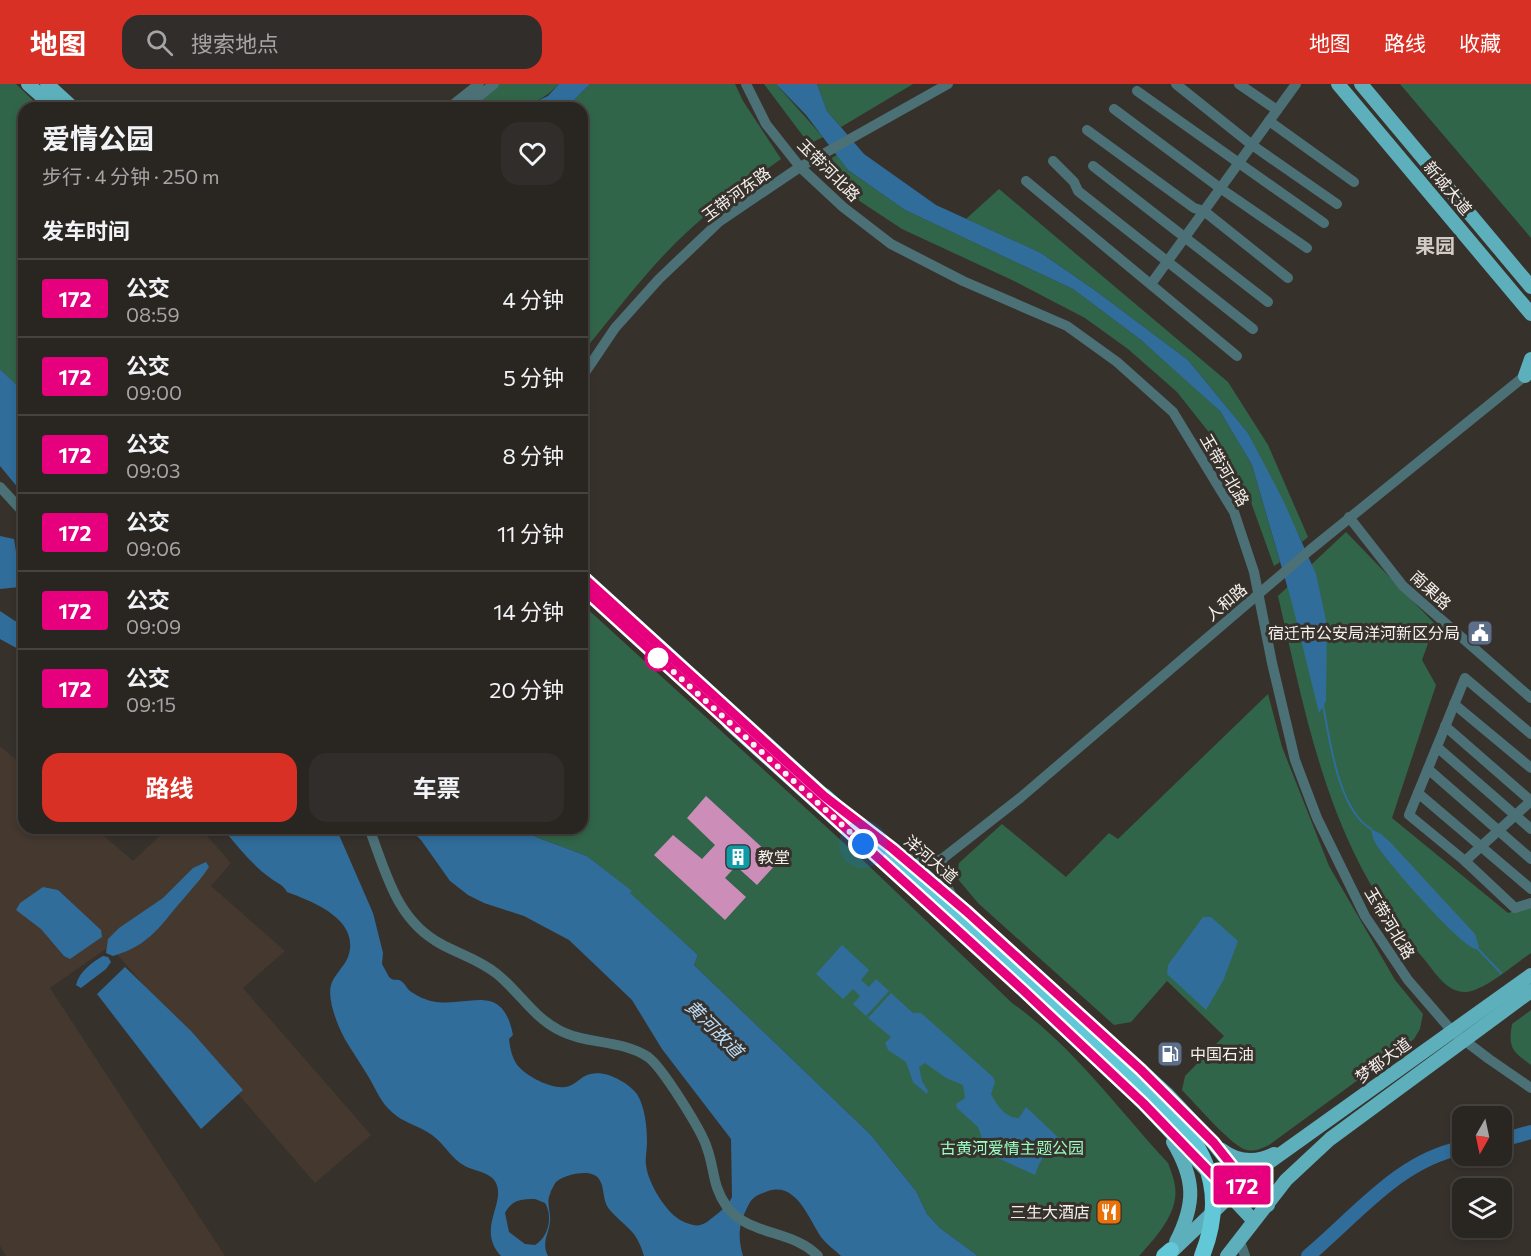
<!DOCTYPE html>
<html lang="zh">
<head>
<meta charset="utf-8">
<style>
  body { margin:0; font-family:Commissioner,"Noto Sans SC",sans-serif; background:#312d2a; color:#f1f3f6; height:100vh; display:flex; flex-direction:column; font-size:22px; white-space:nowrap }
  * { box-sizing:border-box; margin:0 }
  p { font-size:20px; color:#a5a5a5 }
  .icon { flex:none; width:33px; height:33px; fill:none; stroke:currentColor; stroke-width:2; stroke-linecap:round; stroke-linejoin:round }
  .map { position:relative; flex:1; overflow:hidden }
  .sheet { position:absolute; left:18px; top:18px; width:570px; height:732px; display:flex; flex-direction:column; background:#292521; border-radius:18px; box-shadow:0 3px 9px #0003,0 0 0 2px #45423f }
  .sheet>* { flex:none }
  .badge { padding:0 12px; border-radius:4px; font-size:21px; line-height:39px }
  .needle { width:39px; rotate:189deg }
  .controls { position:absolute; left:1452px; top:1022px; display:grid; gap:12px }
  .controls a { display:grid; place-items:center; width:60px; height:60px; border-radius:12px; background:#292521; box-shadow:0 3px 9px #0003,0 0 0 2px #45423f; font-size:30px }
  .you { position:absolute; width:30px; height:30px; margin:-15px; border:4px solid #fff; border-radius:50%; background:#1a73e8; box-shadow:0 0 0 9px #1a73e833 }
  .map>.badge { position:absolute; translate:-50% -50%; box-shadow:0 0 0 3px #fff }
  h2 { padding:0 24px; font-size:22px; line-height:54px }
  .round { display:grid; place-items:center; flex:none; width:63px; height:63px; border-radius:18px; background:#312d2a }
  .summary { display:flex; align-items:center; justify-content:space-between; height:102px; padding:0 24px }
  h1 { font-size:28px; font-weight:700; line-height:45px }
  .cta { display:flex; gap:12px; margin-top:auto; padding:12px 24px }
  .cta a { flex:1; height:69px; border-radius:18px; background:#d93025; color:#fff; font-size:24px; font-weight:700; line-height:69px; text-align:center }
  .cta a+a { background:#312d2a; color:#f1f3f6 }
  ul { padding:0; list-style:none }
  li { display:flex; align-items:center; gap:18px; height:78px; padding:0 24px; border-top:2px solid #45423f }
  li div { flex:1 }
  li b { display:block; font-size:22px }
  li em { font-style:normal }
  li .badge { min-width:66px; font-weight:700; text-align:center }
  header { display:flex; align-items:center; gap:36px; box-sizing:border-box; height:84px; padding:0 30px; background:#d93025; color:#fff }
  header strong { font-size:28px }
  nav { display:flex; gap:33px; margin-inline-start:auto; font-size:21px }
  .search { width:420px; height:54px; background:#312d2a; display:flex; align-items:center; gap:15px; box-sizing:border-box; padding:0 21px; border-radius:18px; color:#a5a5a5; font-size:22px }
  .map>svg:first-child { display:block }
  .built { fill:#44382f }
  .green { fill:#316549 }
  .water { fill:#306d9b; fill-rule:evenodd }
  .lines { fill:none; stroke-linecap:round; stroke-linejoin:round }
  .stream { stroke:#306d9b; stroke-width:2 }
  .river { stroke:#306d9b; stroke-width:14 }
  .building { fill:#cc8db9 }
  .minor { stroke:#4b7177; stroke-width:10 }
  .major { stroke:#5dafbb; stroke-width:14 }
  .highway { stroke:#62c7d6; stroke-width:16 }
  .highway-bridge { stroke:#62c7d6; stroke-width:16 }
  .line-casing { stroke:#fff; stroke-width:14 }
  .line { stroke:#e6007e; stroke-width:9 }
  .walk { stroke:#f5f1ee; stroke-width:6; stroke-dasharray:0 10.8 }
  .stop-dot { fill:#fff; stroke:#e6007e; stroke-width:3 }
  .labels { text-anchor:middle; stroke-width:6; stroke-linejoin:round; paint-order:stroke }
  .street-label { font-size:16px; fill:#f5f1ee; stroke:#37312c }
  .poi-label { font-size:16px; fill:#f5f1ee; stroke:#37312c; text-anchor:end }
  .park-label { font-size:16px; fill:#97fec4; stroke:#37312c }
  .water-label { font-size:18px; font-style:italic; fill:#bddcf8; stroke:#37312c }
  .quarter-label { font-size:20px; font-weight:bold; fill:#d3cbc5; stroke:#37312c }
</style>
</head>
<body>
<header>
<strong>地图</strong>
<div class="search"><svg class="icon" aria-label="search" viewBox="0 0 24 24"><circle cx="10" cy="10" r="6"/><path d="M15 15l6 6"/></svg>搜索地点</div>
<nav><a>地图</a><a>路线</a><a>收藏</a></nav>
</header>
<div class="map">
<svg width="1531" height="1172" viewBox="0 0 1531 1172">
  <rect width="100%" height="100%" fill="#37312c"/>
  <path class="built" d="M 0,662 L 24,683 L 24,744 L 95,744 L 133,777 L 168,744 L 200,744 L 231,779 L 211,802 L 285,867 L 243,904 L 371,1051 L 315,1099 L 110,862 L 50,904 L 225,1172 L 6,1172 L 0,1162 Z"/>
  <g class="green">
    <path d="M 0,0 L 16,0 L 41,24 L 24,24 L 24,308 L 0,285 Z"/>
    <path d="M 499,0 L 559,0 C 531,29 507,24 470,24 Z"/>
    <path d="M 590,0 L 735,0 L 743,17 L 781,75 C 749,98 715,121 687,148 C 648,184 616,228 582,269 L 582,24 L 566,24 Z"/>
    <path d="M 764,0 L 776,0 L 823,53 L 813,58 L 803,52 Z"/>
    <path d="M 817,0 L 913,0 L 841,43 L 827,27 Z"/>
    <path d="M 1400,0 L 1531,0 L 1531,154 Z"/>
    <path d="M 837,71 L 848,86 L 905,126 L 1073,205 L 1141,256 L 1191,300 L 1220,327 L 1252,381 L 1280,478 L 1274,482 L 1248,410 L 1215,356 L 1177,308 L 1128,265 L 1085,234 L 1012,196 L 902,145 L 855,114 L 827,84 L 828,76 Z"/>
    <path d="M 999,105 L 1228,298 L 1268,361 L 1308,453 L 1302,458 L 1248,349 L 1188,276 L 1096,207 L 1041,169 L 966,135 Z"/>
    <path d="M 1346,448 L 1435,540 L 1422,576 L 1436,601 L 1392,734 L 1508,829 L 1531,822 L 1531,869 C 1516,879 1483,908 1465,908 C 1446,908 1435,888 1424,875 C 1330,768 1309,645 1278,512 Z"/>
    <path d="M 582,520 L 868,781 L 1012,919 C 1073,962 1118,1025 1168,1079 C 1171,1087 1174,1095 1175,1102 C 1179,1129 1156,1153 1139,1172 L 978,1172 L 940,1144 L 927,1130 L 916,1107 L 871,1051 L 694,881 L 698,871 L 629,809 L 631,807 L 587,772 L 536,753 L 520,744 L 582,744 Z"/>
    <path d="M 1268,610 L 1282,663 L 1329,782 L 1395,896 L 1423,930 L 1420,945 L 1414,955 L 1269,1061 C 1262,1064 1255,1068 1247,1066 C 1233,1064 1194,1018 1182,1006 L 1185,992 L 1224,952 L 1167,897 L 1131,938 L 1114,941 L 978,819 L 957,794 L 959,779 L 1002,740 L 1066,793 L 1109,749 L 1118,755 Z"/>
    <path d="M 1531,926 L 1531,981 C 1512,967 1508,964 1512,940 Z"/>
  </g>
  <g class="water">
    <path d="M 559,0 L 590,0 L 566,24 L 522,24 L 548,12 Z"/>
    <path d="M 776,0 L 817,0 L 827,27 L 864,70 L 936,121 L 1041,169 L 1096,207 L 1188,276 L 1248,349 L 1283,416 L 1316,490 L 1327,541 L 1326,617 L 1319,629 L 1292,519 L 1252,381 L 1220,327 L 1141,256 L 1073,205 L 905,126 L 848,86 L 806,31 Z"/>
    <path d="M 0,285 L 24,308 L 24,411 L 0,382 Z"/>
    <path d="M 0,452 L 14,455 L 18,480 L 24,487 L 24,507 L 20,503 L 0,505 Z"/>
    <path d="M 0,527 L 15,537 L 24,536 L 24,582 L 20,577 L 20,566 L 0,555 Z"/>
    <path d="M 222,744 L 336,744 L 373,829 L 383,869 L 382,880 L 389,893 C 394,898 396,894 401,897 C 406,900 406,904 410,907 C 415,911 426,916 431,917 C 467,925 502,895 513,951 L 509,955 C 510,965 513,978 520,984 C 530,994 552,1005 565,1003 C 573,1002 578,996 585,992 C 601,983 627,997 637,1010 C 645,1023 647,1043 647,1058 C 647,1066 645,1074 646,1081 C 648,1099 666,1129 682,1137 C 691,1141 698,1144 707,1138 C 716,1131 727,1123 732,1113 L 731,1055 L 662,965 L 632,916 L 569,856 L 524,832 L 484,819 L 468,811 L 450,797 L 421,756 L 409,744 L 520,744 L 536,753 L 587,772 L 632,807 L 630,809 L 698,871 L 694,881 L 871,1051 L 916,1107 L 927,1130 L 940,1144 L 978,1172 L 841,1172 C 835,1166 826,1160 821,1153 C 807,1132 795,1094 763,1109 C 757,1111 752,1114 749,1120 C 739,1139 737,1151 743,1172 L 644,1172 C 636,1144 626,1145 609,1125 C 602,1116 605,1103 599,1095 C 592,1084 565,1090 556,1098 C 554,1101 551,1106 550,1110 C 546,1119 551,1127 550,1137 C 549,1151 541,1158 548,1172 L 501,1172 C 476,1145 506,1120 496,1099 C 491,1088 474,1087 465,1082 C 451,1075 445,1060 432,1051 C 420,1042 404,1039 393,1029 C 380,1018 376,1005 368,992 C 361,980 353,969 346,957 C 338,943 327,916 331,901 C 334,891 344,883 348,873 C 361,836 314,818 287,808 C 283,800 276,799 269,793 C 250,779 237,761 222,744 ZM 535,1115 L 545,1119 C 553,1132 549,1153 535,1161 L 525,1160 L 509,1148 L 505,1129 C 512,1116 520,1115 535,1115 Z"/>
    <path d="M 1371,745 L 1381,750 L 1390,758 L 1475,850 L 1479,863 L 1476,865 C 1460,862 1392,783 1380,766 C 1375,760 1372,753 1371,745 Z"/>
    <path d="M 206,778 L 209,783 C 202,794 193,803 185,813 C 161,840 151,861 113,872 L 106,869 L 108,855 L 119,844 L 163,814 L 193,784 Z"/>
    <path d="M 43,803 L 58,806 L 101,846 L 102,853 L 70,875 L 64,872 L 41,845 L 16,826 L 20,819 Z"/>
    <path d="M 1203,833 L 1211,833 L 1238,857 L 1223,897 L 1206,926 L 1167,890 L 1168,881 Z"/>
    <path d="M 842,861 L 869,886 L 861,896 L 869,903 L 876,895 L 889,907 L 866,932 L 853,920 L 860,912 L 853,905 L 843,915 L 816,890 Z"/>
    <path d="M 103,872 L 108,873 L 111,878 L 106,885 L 81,904 L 76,901 C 79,888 92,878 103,872 Z"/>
    <path d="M 125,883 L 191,947 L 243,1006 L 201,1045 L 97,910 Z"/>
    <path d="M 891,909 L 913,929 L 921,929 L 993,993 L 995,998 L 991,1010 C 997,1021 1005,1034 1019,1034 L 1026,1023 L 1063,1058 C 1048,1066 1040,1074 1035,1091 L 987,1069 L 978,1043 L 957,1024 L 956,1020 L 965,1014 L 963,1001 L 946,994 L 925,979 L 919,983 L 922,997 L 928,1007 L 927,1010 L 913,998 L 906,978 L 888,966 L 885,959 L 891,953 L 868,934 Z"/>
  </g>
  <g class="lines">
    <g class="stream">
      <path d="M 1323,621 C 1330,657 1338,725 1371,745"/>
      <path d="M 1477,864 L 1501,889"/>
    </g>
    <g class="river">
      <path d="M 1502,1056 L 1531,1048"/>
      <path d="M 1308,1172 C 1356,1132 1399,1076 1462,1064"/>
    </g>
  </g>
  <path class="building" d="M 706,712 L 778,778 L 757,801 L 736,782 L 725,794 L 746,813 L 725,836 L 654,771 L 673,751 L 702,775 L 715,761 L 687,734 Z"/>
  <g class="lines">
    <g class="minor">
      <path d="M 746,0 L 766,40 L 800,83 L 843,123 L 891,160 L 963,197 L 1067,242 L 1117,278 L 1173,328 L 1234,428 L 1254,488 L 1272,579 L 1295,676 L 1317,734 L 1365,832 L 1408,896 L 1452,947 L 1489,975 L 1531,1004"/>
      <path d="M 1176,0 L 1252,61 L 1337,120"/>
      <path d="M 1239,0 L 1277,26"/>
      <path d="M 1137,7 L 1324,139"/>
      <path d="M 449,24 L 479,0"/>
      <path d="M 464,24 L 494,0"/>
      <path d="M 1114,25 L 1220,104 L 1307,164"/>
      <path d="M 1269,37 L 1354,98"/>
      <path d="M 1087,46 L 1194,124 L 1204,127 L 1288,194"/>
      <path d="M 1053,77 L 1074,98 L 1078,107 L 1253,245"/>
      <path d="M 1093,82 L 1268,218"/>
      <path d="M 1026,97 L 1237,272"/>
      <path d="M 1151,200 L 1296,0"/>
      <path d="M 582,293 L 615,244 L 659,195 L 720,137 L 800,83 L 948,0"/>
      <path d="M 0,403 L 24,429"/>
      <path d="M 1349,433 L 1403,502 L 1531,614"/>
      <path d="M 1454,620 L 1531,684"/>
      <path d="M 1445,642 L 1531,717"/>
      <path d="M 1531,650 L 1465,594 L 1409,731 L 1465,777 L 1515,824 L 1531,819"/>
      <path d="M 1437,663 L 1531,745"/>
      <path d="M 1428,685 L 1531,775"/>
      <path d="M 1418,709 L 1531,805"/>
      <path d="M 369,744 C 386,788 396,836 441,860 C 459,870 480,876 497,890 C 518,907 533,932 557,945 C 585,961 621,955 648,973 C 662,983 702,1047 707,1064 C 715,1086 712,1102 727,1123 C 749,1152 794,1146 818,1172"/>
      <path d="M 904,774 L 927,779 L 942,775 L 943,795 L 951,810"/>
      <path d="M 942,775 L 1020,714 L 1310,466 L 1531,287"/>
      <path d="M 1465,777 L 1531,717"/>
      <path d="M 1239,1155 L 1245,1172"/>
    </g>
    <g class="major">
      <path d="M 28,0 L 55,24"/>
      <path d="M 47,0 L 73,24"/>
      <path d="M 1338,0 L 1531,230"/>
      <path d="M 1361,0 L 1531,203"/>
      <path d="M 1525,292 L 1531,275"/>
      <path d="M 582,492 L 830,717"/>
      <path d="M 729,639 L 1005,889 L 1143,1019 L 1253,1136"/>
      <path d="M 914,782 L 966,827 L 1168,1011 L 1213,1059 L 1244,1098 L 1268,1121"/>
      <path d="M 1173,1058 C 1195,1095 1196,1119 1176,1158"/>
      <path d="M 1222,1066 C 1238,1078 1256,1079 1274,1070"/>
      <path d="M 1167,1172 L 1254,1089 L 1531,891"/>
      <path d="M 1227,1172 L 1286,1096 L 1330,1055 L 1531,907"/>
    </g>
    <g class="highway">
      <path d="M 824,712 L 895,776"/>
      <path d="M 1164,1172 L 1171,1166"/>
    </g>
    <path class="highway-bridge" d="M 895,776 C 957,831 1019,887 1080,943 C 1119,978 1186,1031 1205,1079 C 1218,1110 1214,1142 1202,1172"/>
  </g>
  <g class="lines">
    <g class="line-casing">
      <path id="line" d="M 582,492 L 824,712 L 893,765 L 966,827 L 1141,986 L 1214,1059 L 1245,1098 L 1231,1110 L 1143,1019 L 1023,906 L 582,504"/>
    </g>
    <use href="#line" class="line"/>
    <path class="walk" d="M 658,574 L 654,570 L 863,760"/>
  </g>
  <defs>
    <g id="civic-square" transform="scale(1.35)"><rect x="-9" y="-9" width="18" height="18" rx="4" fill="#5c6f8a" stroke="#37312c"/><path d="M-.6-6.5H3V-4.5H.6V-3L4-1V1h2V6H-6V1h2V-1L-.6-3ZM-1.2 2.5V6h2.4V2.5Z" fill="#fff"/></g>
    <g id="building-square" transform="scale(1.35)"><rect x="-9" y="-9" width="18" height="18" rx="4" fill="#0f9aa8" stroke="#37312c"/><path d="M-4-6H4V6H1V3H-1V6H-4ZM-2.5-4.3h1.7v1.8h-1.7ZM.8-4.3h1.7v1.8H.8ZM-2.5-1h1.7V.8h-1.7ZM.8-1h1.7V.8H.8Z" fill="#fff"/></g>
    <g id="fuel-square" transform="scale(1.35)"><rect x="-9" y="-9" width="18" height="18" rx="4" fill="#5c6f8a" stroke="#37312c"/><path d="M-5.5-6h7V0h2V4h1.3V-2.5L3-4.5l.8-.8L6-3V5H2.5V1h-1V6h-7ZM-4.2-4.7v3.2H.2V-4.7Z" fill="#fff"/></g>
    <g id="restaurant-square" transform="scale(1.35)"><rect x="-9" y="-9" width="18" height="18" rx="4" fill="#e8710a" stroke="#37312c"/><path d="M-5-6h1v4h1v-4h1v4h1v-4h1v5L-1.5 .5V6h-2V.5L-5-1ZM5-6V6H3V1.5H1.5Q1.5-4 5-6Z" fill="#fff"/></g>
  </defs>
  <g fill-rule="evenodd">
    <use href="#civic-square" x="1480" y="549"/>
    <use href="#building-square" x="738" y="773"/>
    <use href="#fuel-square" x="1170" y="970"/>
    <use href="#restaurant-square" x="1109" y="1128"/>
  </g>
  <circle class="stop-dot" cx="658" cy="574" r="12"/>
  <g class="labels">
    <g class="street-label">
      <text transform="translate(829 86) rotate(45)" y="6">玉带河北路</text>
      <text transform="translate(1448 104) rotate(50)" y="6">新城大道</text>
      <text transform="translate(736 110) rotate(-36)" y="6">玉带河东路</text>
      <text transform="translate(1225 386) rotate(60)" y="6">玉带河北路</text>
      <text transform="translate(1431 506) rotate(43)" y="6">南果路</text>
      <text transform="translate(1226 518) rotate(-40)" y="6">人和路</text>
      <text transform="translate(931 775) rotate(40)" y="6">洋河大道</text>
      <text transform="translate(1390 839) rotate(59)" y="6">玉带河北路</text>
      <text transform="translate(1383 976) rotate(-36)" y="6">梦都大道</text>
    </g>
    <g class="poi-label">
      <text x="1460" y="555">宿迁市公安局洋河新区分局</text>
      <text x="758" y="779" text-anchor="start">教堂</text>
      <text x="1190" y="976" text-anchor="start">中国石油</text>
      <text x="1090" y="1134">三生大酒店</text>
    </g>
    <g class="park-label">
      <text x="1012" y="1070">古黄河爱情主题公园</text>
    </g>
    <g class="water-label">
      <text transform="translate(714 945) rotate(45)" y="6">黄河故道</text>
    </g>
    <g class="quarter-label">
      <text x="1435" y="169">果园</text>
    </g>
  </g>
</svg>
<div class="controls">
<a><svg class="needle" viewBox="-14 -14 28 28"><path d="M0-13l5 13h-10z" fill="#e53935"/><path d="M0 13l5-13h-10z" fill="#a5a5a5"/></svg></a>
<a><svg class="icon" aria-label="layers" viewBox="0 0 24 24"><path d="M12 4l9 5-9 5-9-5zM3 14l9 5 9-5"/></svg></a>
</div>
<div class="you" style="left:863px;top:760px"></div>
<b class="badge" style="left:1242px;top:1101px;background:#e6007e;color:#fff">172</b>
<section class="sheet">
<div class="summary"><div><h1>爱情公园</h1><p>步行 · 4 分钟 · 250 m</p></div><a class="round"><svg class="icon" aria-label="heart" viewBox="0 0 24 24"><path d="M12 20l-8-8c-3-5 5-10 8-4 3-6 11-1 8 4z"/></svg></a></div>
<h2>发车时间</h2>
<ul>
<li><span class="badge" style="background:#e6007e;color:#fff">172</span><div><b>公交</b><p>08:59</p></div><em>4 分钟</em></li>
<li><span class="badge" style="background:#e6007e;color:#fff">172</span><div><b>公交</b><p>09:00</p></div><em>5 分钟</em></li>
<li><span class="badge" style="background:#e6007e;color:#fff">172</span><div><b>公交</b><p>09:03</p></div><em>8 分钟</em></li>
<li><span class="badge" style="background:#e6007e;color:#fff">172</span><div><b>公交</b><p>09:06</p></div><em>11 分钟</em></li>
<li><span class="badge" style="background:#e6007e;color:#fff">172</span><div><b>公交</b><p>09:09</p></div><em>14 分钟</em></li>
<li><span class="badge" style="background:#e6007e;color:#fff">172</span><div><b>公交</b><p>09:15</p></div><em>20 分钟</em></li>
</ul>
<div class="cta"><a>路线</a><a>车票</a></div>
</section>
</div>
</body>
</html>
